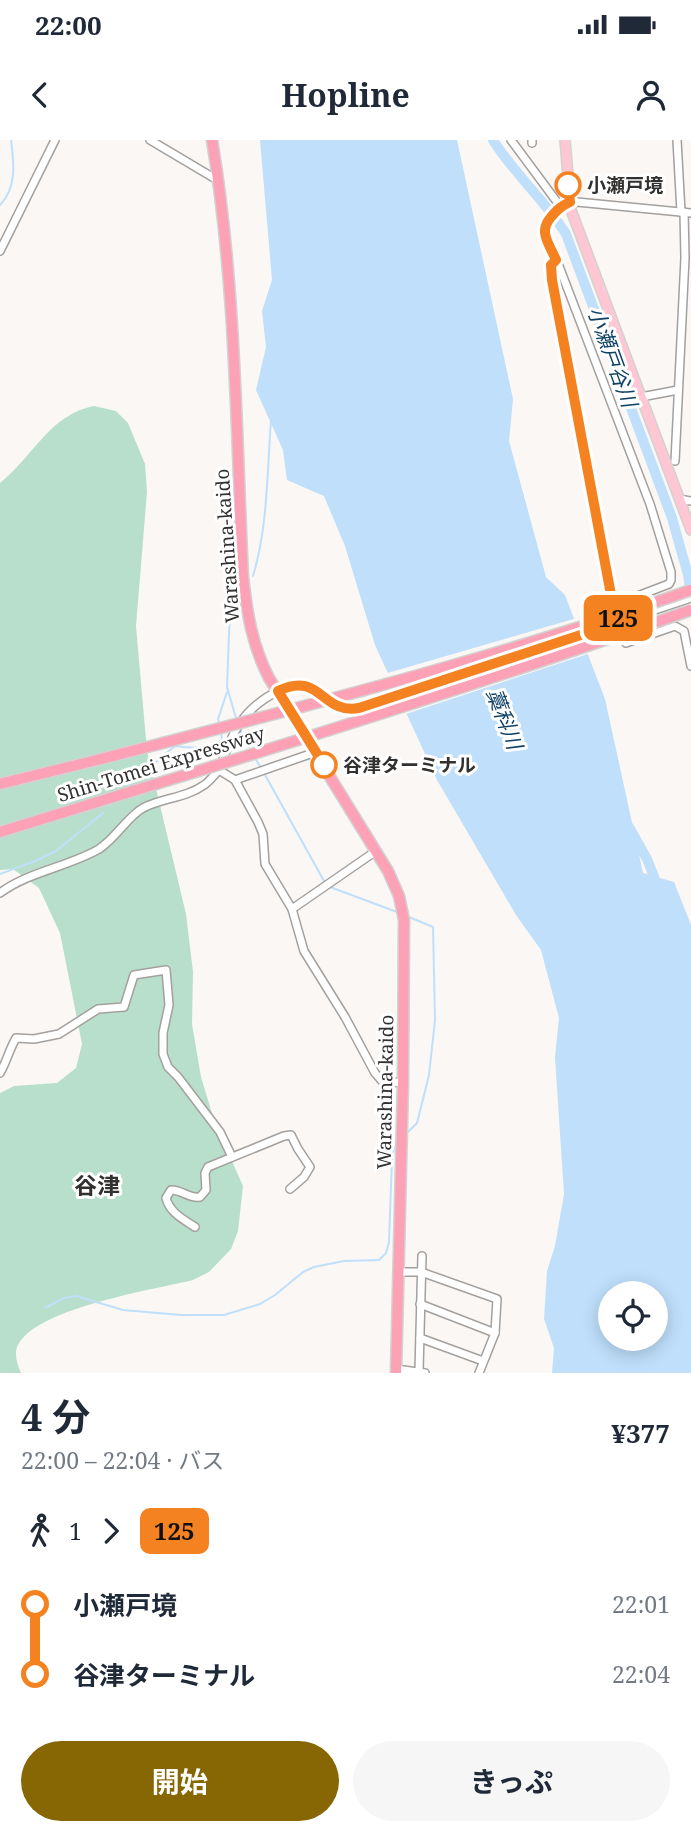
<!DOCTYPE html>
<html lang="ja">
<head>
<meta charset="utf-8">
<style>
  body { margin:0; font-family:"Noto Serif","Noto Sans JP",serif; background:#f6f6f7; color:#1f2937; height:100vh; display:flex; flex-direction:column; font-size:26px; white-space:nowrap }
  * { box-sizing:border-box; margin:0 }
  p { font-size:23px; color:#747a83 }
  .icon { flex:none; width:38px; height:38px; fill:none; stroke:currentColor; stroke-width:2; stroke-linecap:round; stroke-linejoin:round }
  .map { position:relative; height:1233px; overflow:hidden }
  .details { display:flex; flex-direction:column; background:#fff; flex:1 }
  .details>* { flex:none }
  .badge { padding:0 14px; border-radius:10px; font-size:24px; line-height:46px }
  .controls { position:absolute; left:598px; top:1141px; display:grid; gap:14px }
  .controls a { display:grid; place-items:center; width:70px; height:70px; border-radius:50%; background:#fff; box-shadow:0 4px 18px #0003; font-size:35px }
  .map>.badge { position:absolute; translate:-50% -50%; box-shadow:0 0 0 4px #fff }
  .legs { display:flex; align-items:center; gap:10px; height:77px; padding:0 21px; font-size:23px }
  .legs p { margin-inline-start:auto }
  .headline { display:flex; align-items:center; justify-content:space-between; height:119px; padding:0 21px }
  h1 { font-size:38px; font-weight:700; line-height:52px }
  .cta { display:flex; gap:14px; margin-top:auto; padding:14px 21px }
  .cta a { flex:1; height:80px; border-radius:42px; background:#876703; color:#fff; font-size:28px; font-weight:700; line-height:80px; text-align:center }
  .cta a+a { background:#f6f6f7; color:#1f2937 }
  ul { padding:0 21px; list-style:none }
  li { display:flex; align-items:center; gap:24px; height:70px; font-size:26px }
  li i { display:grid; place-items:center; width:10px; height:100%; margin:0 9px; background:currentColor }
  li i::after { content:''; width:18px; height:18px; margin:-9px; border:5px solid; border-radius:50%; background:#fff }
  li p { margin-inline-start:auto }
  li:first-child i { background:linear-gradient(#0000 50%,currentColor 0) }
  li:last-child i { background:linear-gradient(currentColor 50%,#0000 0) }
  .status { display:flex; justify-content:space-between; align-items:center; height:49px; padding:0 35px; background:#fff; direction:ltr }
  .status svg { height:19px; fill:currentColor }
  header { display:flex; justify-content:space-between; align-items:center; height:91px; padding:0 21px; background:#fff; font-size:32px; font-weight:700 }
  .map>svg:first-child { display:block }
  .green { fill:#b8dfcc }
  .water { fill:#bfdffb; fill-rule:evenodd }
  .pier { fill:#faf7f4 }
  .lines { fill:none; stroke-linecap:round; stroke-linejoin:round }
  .stream { stroke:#bfdffb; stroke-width:2 }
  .river { stroke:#bfdffb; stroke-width:10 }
  .minor-casing { stroke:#a3a09e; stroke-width:10 }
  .major-casing { stroke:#d2d2d1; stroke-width:12 }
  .highway-casing { stroke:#d2d2d1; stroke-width:13 }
  .minor { stroke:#fff; stroke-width:7 }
  .major { stroke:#fec7d3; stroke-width:9 }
  .highway { stroke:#fda1b6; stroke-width:10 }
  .highway-bridge-casing { stroke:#d2d2d1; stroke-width:13; stroke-linecap:butt }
  .highway-bridge { stroke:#fda1b6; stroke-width:10 }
  .line-1-casing { stroke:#fff; stroke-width:16 }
  .line-1 { stroke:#f58220; stroke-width:10 }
  .stop-1-dot { fill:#fff; stroke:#f58220; stroke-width:3.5 }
  .labels { text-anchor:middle; stroke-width:6; stroke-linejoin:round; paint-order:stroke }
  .stop-label { font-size:19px; font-weight:bold; fill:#323130; stroke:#fff; text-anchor:start }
  .street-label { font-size:19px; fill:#323130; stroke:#fff }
  .water-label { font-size:21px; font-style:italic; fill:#0f4266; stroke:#fff }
  .quarter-label { font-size:23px; font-weight:bold; fill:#323130; stroke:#fff }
</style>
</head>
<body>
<div class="status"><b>22:00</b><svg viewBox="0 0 49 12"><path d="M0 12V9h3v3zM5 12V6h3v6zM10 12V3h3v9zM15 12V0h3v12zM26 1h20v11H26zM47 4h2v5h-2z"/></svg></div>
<header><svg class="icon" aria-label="back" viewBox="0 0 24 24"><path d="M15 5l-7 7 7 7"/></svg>Hopline<svg class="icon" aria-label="person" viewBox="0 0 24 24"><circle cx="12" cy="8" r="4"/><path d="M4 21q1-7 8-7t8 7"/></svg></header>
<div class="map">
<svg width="691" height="1233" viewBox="0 0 691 1233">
  <rect width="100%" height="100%" fill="#faf7f4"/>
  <path class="green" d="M 94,266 L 116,271 L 128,283 L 145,324 L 147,352 L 136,486 L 147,611 L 186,774 L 193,832 L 192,884 L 201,937 L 215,983 L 243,1046 L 238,1091 L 231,1109 L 209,1132 L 193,1140 C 152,1150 42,1167 19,1203 C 13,1212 17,1224 21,1233 L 0,1233 L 0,953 L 14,946 L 57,943 L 76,928 L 82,904 L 60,793 L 39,748 L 13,729 L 0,730 L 0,343 C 32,318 50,274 94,266 Z"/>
  <path class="water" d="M 260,0 L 457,0 L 513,259 L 509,301 L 546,437 L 565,455 L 605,559 L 643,733 L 674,742 L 691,785 L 691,1233 L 552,1233 L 554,1208 L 544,1179 L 547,1131 L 555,1106 L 564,1054 L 555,917 L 559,878 L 541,810 L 516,775 L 437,640 L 375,505 L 345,406 L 324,356 L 287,340 L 283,310 L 256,250 L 266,207 L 262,171 L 272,140 ZM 611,1153 L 656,1153 L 656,1199 L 611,1199 Z"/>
  <g class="pier">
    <path d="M 577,478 L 583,493 L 555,502 L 391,549 L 384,534 Z"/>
    <path d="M 586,500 L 591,513 L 403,575 L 396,560 Z"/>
  </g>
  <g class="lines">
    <g class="stream">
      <path d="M 0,65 C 17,48 14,22 11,0"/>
      <path d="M 253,436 C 268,386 267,332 271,281"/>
      <path d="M 227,547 L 236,578"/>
      <path d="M 227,547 L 230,468 L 236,455"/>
      <path d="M 219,583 L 218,579 L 227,552"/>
      <path d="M 240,590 L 251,610"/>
      <path d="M 255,618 L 261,628"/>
      <path d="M 264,633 L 324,741"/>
      <path d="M 128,645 L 175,606 C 191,608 209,610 222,600 L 221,592"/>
      <path d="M 0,734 L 35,721 L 56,711 L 103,673"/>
      <path d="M 330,747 L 397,772"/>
      <path d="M 406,994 L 417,983 L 429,935 L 435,880 L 433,787 L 409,777"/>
      <path d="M 45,1168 L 64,1158 L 76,1156 L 123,1170 L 181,1175 L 224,1175 L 260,1164 L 275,1155 L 303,1132 L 314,1127 L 344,1121 L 379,1120 L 386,1113 L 389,1102 L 392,1018 L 394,1008 L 398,1004"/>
    </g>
    <g class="river">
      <path d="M 493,0 C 514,34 545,60 566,94 L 672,378 L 688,435 L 691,455"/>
      <path d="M 629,687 L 647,719 L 658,747"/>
    </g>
    <g class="minor-casing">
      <g id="minor">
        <path d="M 150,0 L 219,41"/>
        <path d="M 511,0 L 560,66"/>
        <path d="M 532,0 L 532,3"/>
        <path d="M 677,0 L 681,72"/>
        <path d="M 0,111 L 55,0"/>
        <path d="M 556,120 L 551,125 L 552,140 L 614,465 L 669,444 L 671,440 L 671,432 L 650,364 L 544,87 L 560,66 L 577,62 L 691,73"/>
        <path d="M 641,257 L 678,250"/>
        <path d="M 675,321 L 685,118 L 684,72"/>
        <path d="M 679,359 L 691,361"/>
        <path d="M 619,479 L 626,503 L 675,486 L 684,491 L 691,526"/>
        <path d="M 235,640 L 316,612"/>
        <path d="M 0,753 C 30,731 68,727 99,709 C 117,697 127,677 143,668 C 162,658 186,658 204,645 C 209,642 214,635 219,630"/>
        <path d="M 292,769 L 376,711"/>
        <path d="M 0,933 C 7,921 9,910 16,898 L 34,899 L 59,894 L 98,869 L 124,867 L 134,835 L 166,830 L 169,865 L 163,893 L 163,914 L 168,927 L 178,937 L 220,992 L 232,1017"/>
        <path d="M 403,943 L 382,941 L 375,933 L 345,877 L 304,811 L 292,769 L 265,724 L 263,694 L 258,682 L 235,640 L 219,630 C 233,592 241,569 280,550 C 288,546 296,542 306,545 C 328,552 330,573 359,568 L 691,458"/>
        <path d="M 195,1087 C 183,1079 170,1073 166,1058 L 171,1050 C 183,1050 189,1059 200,1057 L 206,1050 L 205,1033 L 208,1027 L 284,996 L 291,995 L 298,1009 L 310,1027 L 304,1037 L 290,1049"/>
        <path d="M 398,1132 L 421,1132 L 497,1159 L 495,1193 L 479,1233"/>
        <path d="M 420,1164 L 495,1193"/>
        <path d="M 420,1198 L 483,1221"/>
        <path d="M 396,1229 L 425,1233"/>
        <path d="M 419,1231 L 422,1116"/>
      </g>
    </g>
    <g class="major-casing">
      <path id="major" d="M 565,0 L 571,70 L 691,390"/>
    </g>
    <g class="highway-casing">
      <g id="highway">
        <path d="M 212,0 C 236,144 236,291 243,437 C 247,473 252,505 269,538 L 388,731 L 399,756 L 404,780 L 403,943 L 396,1233"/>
        <path d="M 0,644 L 93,621"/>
        <path d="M 0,692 L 133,651"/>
      </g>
    </g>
    <use href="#minor" class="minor"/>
    <use href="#major" class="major"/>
    <use href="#highway" class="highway"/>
    <g class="highway-bridge-casing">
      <g id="highway-bridge">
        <path d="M 93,621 C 294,569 495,519 691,450"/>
        <path d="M 133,651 C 320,594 507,535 691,470"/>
      </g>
    </g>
    <use href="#highway-bridge" class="highway-bridge"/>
  </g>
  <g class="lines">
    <g class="line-1-casing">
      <path id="line-1" d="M 324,625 L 278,551 C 321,530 321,575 359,568 L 620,482 L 612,460 L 552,140 L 551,125 L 556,120 C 549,103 538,92 551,77 C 557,70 561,66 570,62 L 568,45"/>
    </g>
    <use href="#line-1" class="line-1"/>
  </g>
  <g class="stop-1-dot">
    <circle cx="568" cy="45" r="12"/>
    <circle cx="324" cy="625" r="12"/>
  </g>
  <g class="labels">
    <g class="stop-label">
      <text x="587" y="52">小瀬戸境</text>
      <text x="343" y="632">谷津ターミナル</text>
    </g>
    <g class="street-label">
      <text transform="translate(227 406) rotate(-94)" y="7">Warashina-kaido</text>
      <text transform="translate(161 624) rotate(-17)" y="7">Shin-Tomei Expressway</text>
      <text transform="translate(385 952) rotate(-89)" y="7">Warashina-kaido</text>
    </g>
    <g class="water-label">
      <text transform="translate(612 217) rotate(70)" y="7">小瀬戸谷川</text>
      <text transform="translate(504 579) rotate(69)" y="7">藁科川</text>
    </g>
    <g class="quarter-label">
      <text x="97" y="1054">谷津</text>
    </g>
  </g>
</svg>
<div class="controls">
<a><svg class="icon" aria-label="locate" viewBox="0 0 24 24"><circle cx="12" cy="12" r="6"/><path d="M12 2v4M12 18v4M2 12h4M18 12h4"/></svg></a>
</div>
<b class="badge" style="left:618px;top:478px;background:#f58220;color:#111">125</b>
</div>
<section class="details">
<div class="headline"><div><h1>4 分</h1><p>22:00 – 22:04 · バス</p></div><b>¥377</b></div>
<div class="legs"><svg class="icon" aria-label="walk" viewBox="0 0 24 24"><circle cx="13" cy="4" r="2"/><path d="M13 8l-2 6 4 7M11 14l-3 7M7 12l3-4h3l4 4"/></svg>1<svg class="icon" aria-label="forward" viewBox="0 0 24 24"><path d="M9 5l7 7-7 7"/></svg><b class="badge" style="background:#f58220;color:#111">125</b></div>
<ul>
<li><i style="color:#f58220"></i><b>小瀬戸境</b><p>22:01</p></li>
<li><i style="color:#f58220"></i><b>谷津ターミナル</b><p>22:04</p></li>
</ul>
<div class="cta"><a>開始</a><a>きっぷ</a></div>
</section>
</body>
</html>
